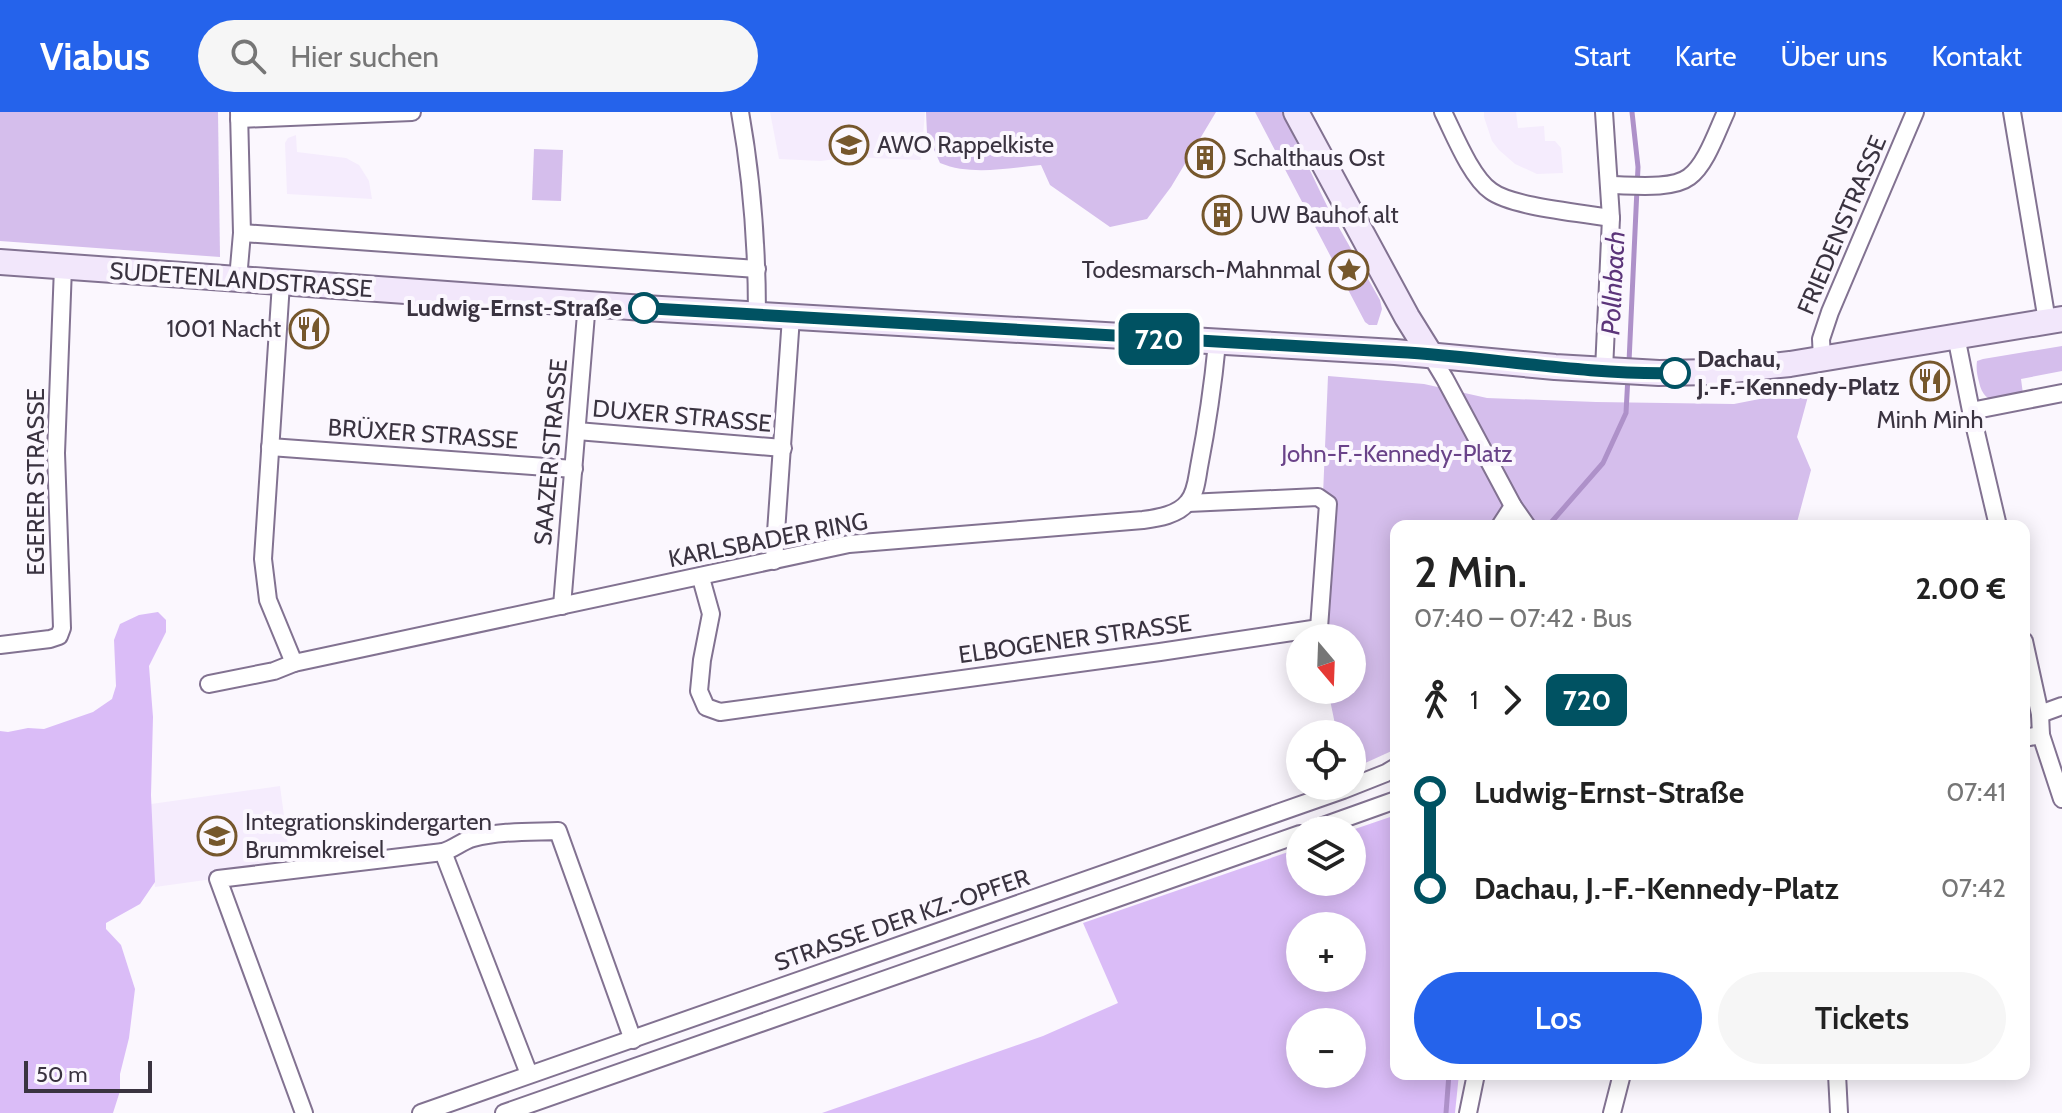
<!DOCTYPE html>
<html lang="de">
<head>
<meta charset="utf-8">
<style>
  body { margin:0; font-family:Cabin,sans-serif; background:#f6f6f6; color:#222; height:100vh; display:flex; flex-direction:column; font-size:30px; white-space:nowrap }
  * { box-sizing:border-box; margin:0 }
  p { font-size:26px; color:#767676 }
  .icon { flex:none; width:44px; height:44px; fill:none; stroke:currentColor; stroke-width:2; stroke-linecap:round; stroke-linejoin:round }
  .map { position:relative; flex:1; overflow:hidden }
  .drawer { position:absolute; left:1390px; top:408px; width:640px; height:560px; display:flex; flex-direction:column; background:#fff; border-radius:16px; box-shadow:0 4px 20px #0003 }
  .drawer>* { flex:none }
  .badge { padding:0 16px; border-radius:12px; font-size:28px; line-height:52px }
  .needle { width:52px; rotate:161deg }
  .controls { position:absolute; left:1286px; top:512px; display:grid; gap:16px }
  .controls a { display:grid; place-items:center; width:80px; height:80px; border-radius:50%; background:#fff; box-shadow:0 4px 20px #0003; font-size:40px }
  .scale { position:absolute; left:24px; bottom:20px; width:128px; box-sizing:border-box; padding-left:8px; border:4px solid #3a3340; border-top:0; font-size:22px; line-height:28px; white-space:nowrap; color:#3a3340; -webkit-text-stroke:6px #fbf7fe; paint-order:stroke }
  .map>.badge { position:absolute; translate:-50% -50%; box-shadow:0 0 0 4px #fff }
  .legs { display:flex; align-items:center; gap:12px; height:88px; padding:0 24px; font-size:26px }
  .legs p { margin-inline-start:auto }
  .overview { display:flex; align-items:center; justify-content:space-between; height:136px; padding:0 24px }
  h1 { font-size:44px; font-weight:600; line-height:60px }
  .action { display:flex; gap:16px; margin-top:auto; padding:16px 24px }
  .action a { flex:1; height:92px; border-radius:48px; background:#2563eb; color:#fff; font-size:32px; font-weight:600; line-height:92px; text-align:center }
  .action a+a { background:#f6f6f6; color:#222 }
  ul { padding:0 24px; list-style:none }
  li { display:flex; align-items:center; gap:28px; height:96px; font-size:30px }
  li i { display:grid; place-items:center; width:12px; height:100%; margin:0 10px; background:currentColor }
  li i::after { content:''; width:20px; height:20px; margin:-10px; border:6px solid; border-radius:50%; background:#fff }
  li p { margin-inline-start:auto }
  li:first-child i { background:linear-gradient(#0000 50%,currentColor 0) }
  li:last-child i { background:linear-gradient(currentColor 50%,#0000 0) }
  header { display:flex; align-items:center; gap:48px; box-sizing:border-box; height:112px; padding:0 40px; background:#2563eb; color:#fff }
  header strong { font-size:38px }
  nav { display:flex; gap:44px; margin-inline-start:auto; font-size:28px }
  .search { width:560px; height:72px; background:#f6f6f6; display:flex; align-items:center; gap:20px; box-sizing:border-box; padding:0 28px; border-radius:44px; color:#767676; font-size:30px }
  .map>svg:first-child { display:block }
  .built { fill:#f5ecfd }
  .green { fill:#d5beec }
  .forest { fill:#dabcf7; fill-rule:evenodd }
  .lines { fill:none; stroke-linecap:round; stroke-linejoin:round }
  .stream { stroke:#ae91c9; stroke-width:5 }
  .street-casing { stroke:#827291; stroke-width:20 }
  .secondary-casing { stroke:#827291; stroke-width:28 }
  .street { stroke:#fff; stroke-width:16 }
  .secondary { stroke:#f2e7fb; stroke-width:24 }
  .line-1-casing { stroke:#fff; stroke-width:18 }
  .line-1 { stroke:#005262; stroke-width:12 }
  .stop-1-dot { fill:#fff; stroke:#005262; stroke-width:4 }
  .labels { text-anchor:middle; stroke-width:8; stroke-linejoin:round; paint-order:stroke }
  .poi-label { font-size:24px; fill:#3a3340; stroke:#fbf7fe; text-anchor:start }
  .street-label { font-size:24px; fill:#3a3340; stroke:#fbf7fe }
  .stop-label { font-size:24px; font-weight:bold; fill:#3a3340; stroke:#fbf7fe; text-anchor:end }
  .park-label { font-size:24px; fill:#6a4389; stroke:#fbf7fe }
  .water-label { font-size:26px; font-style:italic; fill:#5c357a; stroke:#fbf7fe }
</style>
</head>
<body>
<header>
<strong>Viabus</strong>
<div class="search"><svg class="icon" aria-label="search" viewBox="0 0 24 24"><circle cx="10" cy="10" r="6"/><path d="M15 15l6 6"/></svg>Hier suchen</div>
<nav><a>Start</a><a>Karte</a><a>Über uns</a><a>Kontakt</a></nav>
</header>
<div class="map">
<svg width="2062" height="1001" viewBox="0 0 2062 1001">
  <rect width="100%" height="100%" fill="#fbf7fe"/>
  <g class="built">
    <path d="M 770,0 L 925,0 L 921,48 L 849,45 L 821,49 L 779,47 Z"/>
    <path d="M 1484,0 L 1516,0 L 1518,16 L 1544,14 L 1545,29 L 1555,29 L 1561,36 L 1563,61 L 1537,62 L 1515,52 L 1499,38 L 1492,29 L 1484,5 Z"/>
    <path d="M 296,23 L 297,40 L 346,46 L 359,53 L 369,69 L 372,87 L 287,82 L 285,31 L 288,26 Z"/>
    <path d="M 280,674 L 291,756 L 155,775 L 144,693 Z"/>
  </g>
  <g class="green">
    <path d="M 0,0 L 218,0 L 220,145 L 0,129 Z"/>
    <path d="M 926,0 L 1216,0 L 1171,75 L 1147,107 L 1110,115 L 1050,73 L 1041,53 C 1008,56 971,64 940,51 L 927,22 Z"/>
    <path d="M 1255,0 L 1282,0 L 1329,98 L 1380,188 L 1382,197 L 1377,213 L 1369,213 L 1365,210 Z"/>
    <path d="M 534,37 L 563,38 L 561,89 L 532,88 Z"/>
    <path d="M 2062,234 L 2062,259 L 2021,267 L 2023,282 C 2002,286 1985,297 1979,270 C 1977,262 1976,257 1977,249 L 1983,247 Z"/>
    <path d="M 1328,264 L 1424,272 L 1487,286 L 1596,290 L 1734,292 L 1810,277 L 1797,325 L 1811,358 L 1796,414 L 1396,414 L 1396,637 L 1352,657 L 1352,622 L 1337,622 L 1328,578 L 1352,578 L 1352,526 L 1317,526 Z"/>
  </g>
  <g class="forest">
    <path d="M 158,500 L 166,508 L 166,520 L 149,554 L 153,605 L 151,683 L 155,770 L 140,792 L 106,811 L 106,817 L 121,833 L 135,877 L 129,926 L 120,962 L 120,979 L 113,1001 L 0,1001 L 0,619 L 8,620 L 28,616 L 44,617 L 93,600 L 112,587 L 116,574 L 114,528 L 120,512 L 139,503 Z"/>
    <path d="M 1396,703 L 1396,962 L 1459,962 L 1455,1001 L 822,1001 L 1043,924 L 1118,891 L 1083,811 L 1300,736 L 1300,770 L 1352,770 L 1352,718 ZM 1300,814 L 1352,814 L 1352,866 L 1300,866 ZM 1300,910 L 1352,910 L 1352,962 L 1300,962 Z"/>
  </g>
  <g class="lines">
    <g class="stream">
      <path d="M 1629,250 L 1638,55 L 1632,0"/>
      <path d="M 1548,414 L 1603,351 L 1626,301 L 1628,264"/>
      <path d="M 1446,1001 L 1449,962"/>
    </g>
    <g class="street-casing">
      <g id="street">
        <path d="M 740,0 C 752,67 757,134 757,203"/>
        <path d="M 1443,0 C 1454,22 1471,65 1491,79 C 1512,95 1583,101 1611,106"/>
        <path d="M 1604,0 L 1611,106 L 1604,258"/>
        <path d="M 2012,0 L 2047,209"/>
        <path d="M 239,7 L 412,0"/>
        <path d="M 1610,73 C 1630,73 1672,78 1689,65 C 1706,53 1717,19 1726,0"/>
        <path d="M 242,121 L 757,157"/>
        <path d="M 238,167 L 242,121 L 239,0"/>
        <path d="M 281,171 L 263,447 L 268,488 L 294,551 L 849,432 L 1143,408 C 1158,406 1178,403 1188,390 C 1196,381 1197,366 1199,355 C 1207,314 1213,273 1217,231"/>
        <path d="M 1956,224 L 1971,299 L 1998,414"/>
        <path d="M 1430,242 L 1445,267 L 1513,394 L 1527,414"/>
        <path d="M 1822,247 L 1821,227 L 1830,200 L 1915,0"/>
        <path d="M 1971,299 L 2062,281"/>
        <path d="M 577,319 L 783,336"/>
        <path d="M 270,335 L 574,357"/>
        <path d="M 1500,414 L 1513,394"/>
        <path d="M 774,449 L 791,205"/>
        <path d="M 701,466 L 711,502 L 702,548 L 699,579 L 706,595 L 720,600 L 1160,540 L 1319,516 L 1328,392 L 1318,385 L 1188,391"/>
        <path d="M 562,494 L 587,190"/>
        <path d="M 2024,529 L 2040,602 L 2041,623 L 2062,687"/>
        <path d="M 0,533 L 50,527 L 59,524 L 62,516 L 56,341 L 63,155"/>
        <path d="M 209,572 L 274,559 L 294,551"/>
        <path d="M 2040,602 L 2062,594"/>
        <path d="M 2024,626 L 2041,623"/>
        <path d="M 1312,718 L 1396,688"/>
        <path d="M 443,740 L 529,962"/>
        <path d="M 1837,962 L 1839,1001"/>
        <path d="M 304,1001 L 218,767 L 443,740 C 454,737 462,729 473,726 C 500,719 530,720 558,719 L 633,928"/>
        <path d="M 421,1001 L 1343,678 L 1386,661 L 1396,655"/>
        <path d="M 504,1001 L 1300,722"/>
        <path d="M 1468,1001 L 1476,962"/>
        <path d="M 1612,1001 L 1622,962"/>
      </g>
    </g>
    <g class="secondary-casing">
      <g id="secondary">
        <path d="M 1296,0 L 1407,205 L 1430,242"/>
        <path d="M 0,150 L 644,196 L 1395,240 L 1555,255 L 1659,261 L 1714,260 L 1790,252 L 2062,207"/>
      </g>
    </g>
    <use href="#street" class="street"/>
    <use href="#secondary" class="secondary"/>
  </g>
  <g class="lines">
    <g class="line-1-casing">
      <path id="line-1" d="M 644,196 C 895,211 1146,226 1398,240 C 1490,245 1582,263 1675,261"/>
    </g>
    <use href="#line-1" class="line-1"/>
  </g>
  <defs>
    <g id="school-ring" transform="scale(2)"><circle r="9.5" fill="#fbf7fe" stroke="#76572c" stroke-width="1.5"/><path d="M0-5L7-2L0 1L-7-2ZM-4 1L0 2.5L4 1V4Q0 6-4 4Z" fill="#76572c"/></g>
    <g id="building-ring" transform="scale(2)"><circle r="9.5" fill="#fbf7fe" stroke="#76572c" stroke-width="1.5"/><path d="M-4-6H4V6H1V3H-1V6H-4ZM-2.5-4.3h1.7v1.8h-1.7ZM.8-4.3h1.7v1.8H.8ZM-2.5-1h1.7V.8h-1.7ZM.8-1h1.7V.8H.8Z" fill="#76572c"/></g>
    <g id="sight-ring" transform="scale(2)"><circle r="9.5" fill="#fbf7fe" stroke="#76572c" stroke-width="1.5"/><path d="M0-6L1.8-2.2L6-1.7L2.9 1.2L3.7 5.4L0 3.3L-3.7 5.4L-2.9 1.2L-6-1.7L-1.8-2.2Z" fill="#76572c"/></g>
    <g id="restaurant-ring" transform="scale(2)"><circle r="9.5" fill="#fbf7fe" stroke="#76572c" stroke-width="1.5"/><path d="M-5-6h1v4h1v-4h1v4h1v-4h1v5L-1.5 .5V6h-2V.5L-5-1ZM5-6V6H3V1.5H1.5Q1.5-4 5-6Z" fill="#76572c"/></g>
  </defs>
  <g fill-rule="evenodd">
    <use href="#school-ring" x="849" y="33"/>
    <use href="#building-ring" x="1205" y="46"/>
    <use href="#building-ring" x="1222" y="103"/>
    <use href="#sight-ring" x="1349" y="158"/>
    <use href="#restaurant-ring" x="309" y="217"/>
    <use href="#restaurant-ring" x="1930" y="269"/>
    <use href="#school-ring" x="217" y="724"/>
  </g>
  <g class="stop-1-dot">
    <circle cx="644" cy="196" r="14"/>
    <circle cx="1675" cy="261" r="14"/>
  </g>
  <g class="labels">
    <g class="poi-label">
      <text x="877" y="41">AWO Rappelkiste</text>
      <text x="1233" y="54">Schalthaus Ost</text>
      <text x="1250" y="111">UW Bauhof alt</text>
      <text x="1321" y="166" text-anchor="end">Todesmarsch-Mahnmal</text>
      <text x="281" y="225" text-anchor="end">1001 Nacht</text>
      <text x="1930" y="316" text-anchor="middle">Minh Minh</text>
      <text x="245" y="718">Integrationskindergarten<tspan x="245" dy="28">Brummkreisel</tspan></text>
    </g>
    <g class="street-label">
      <text transform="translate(1842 113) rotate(-67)" y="8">FRIEDENSTRASSE</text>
      <text transform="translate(241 168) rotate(4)" y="8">SUDETENLANDSTRASSE</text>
      <text transform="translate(682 304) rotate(5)" y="8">DUXER STRASSE</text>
      <text transform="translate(423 322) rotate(4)" y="8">BRÜXER STRASSE</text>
      <text transform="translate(551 340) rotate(-85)" y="8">SAAZER STRASSE</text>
      <text transform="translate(36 370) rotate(-90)" y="8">EGERER STRASSE</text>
      <text transform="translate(768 428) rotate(-11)" y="8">KARLSBADER RING</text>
      <text transform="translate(1075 527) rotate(-8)" y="8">ELBOGENER STRASSE</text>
      <text transform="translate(902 808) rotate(-19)" y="8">STRASSE DER KZ.-OPFER</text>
    </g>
    <g class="stop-label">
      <text x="622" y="204">Ludwig-Ernst-Straße</text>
      <text x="1697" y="255" text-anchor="start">Dachau,<tspan x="1697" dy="28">J.-F.-Kennedy-Platz</tspan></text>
    </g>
    <g class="park-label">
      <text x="1397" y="350">John-F.-Kennedy-Platz</text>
    </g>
    <g class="water-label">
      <text transform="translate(1613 171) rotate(-87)" y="9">Pollnbach</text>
    </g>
  </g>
</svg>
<div class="controls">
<a><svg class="needle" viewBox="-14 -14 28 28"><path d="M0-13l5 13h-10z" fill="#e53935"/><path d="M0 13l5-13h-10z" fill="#767676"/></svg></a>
<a><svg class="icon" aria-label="locate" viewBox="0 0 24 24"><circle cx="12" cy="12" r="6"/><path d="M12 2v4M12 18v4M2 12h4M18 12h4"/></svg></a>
<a><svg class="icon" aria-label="layers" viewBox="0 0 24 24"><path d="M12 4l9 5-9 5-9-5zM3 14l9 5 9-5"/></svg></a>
<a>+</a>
<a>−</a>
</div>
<div class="scale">50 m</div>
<b class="badge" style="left:1159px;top:227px;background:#005262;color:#fff">720</b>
<section class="drawer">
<div class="overview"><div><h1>2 Min.</h1><p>07:40 – 07:42 · Bus</p></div><b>2.00 €</b></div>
<div class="legs"><svg class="icon" aria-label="walk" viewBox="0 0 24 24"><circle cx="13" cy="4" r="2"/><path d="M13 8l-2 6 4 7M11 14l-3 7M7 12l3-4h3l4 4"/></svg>1<svg class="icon" aria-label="forward" viewBox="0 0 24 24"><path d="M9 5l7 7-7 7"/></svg><b class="badge" style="background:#005262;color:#fff">720</b></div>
<ul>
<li><i style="color:#005262"></i><b>Ludwig-Ernst-Straße</b><p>07:41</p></li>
<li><i style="color:#005262"></i><b>Dachau, J.-F.-Kennedy-Platz</b><p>07:42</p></li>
</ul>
<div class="action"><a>Los</a><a>Tickets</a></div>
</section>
</div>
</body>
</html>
